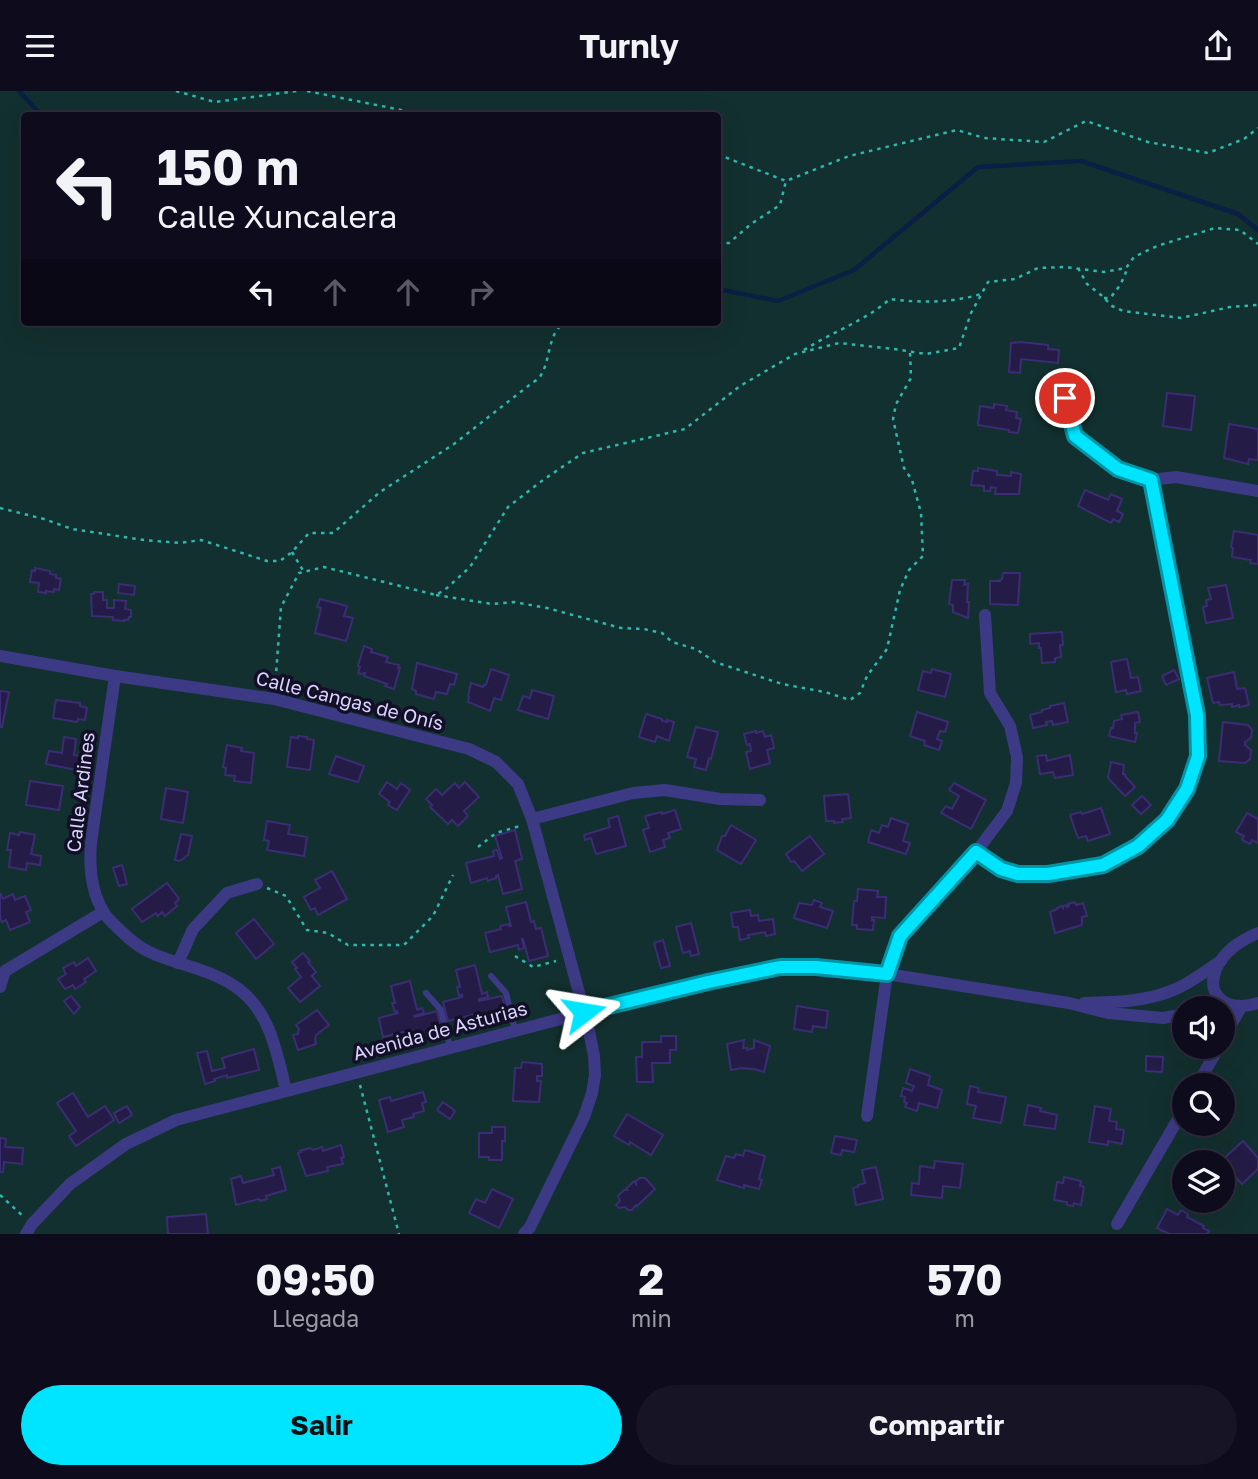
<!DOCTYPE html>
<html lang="es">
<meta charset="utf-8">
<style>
body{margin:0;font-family:"Golos Text",sans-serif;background:#171425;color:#f1f3f6;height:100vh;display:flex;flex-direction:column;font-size:26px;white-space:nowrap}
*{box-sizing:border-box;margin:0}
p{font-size:23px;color:#9b9ba3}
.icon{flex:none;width:38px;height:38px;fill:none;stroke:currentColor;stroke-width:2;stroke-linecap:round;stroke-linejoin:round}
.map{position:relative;height:1143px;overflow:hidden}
.drawer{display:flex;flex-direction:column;background:#0e0b1c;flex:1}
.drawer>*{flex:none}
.guide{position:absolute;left:21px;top:21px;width:700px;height:214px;border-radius:7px;box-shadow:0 7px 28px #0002,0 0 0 2px #2e2b3b;background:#0e0b1c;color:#f1f3f6;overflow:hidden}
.buttons{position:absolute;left:1172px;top:905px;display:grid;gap:14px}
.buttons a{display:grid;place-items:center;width:63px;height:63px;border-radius:50%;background:#0e0b1c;box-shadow:0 7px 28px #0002,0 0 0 2px #2e2b3b;font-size:35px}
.pin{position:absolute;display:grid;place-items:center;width:60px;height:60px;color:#fff;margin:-30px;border:4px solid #fff;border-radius:50%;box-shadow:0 2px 7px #0007}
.me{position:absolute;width:77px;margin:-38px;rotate:76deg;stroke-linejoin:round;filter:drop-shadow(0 0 5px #0008)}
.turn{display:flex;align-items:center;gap:24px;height:147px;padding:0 21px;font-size:32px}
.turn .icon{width:91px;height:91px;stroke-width:2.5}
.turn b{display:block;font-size:49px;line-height:60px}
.lanes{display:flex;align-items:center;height:66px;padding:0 21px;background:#0003;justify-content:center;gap:35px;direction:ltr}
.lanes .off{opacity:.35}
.eta{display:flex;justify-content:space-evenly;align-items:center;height:119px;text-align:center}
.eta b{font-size:42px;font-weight:700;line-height:49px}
.button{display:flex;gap:14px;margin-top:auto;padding:14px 21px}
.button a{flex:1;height:80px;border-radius:42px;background:#00e5ff;color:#111;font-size:28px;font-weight:700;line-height:80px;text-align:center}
.button a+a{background:#171425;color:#f1f3f6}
header{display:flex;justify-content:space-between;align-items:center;height:91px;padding:0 21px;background:#0e0b1c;font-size:32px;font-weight:700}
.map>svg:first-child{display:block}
.green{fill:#12302f;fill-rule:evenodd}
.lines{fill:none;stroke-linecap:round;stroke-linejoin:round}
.stream{stroke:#0a1f44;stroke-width:4.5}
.building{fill:#241b47;stroke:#3b2d73;stroke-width:2}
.path{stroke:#2fb8b0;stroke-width:2.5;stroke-dasharray:3.5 5;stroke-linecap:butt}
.service{stroke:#3d3a85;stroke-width:6}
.minor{stroke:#3d3a85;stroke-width:12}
.route-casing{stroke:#0095a6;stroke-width:18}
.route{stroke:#00e5ff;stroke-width:12}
.labels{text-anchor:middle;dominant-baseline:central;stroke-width:7;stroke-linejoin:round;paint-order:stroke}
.street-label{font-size:19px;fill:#d9d4ff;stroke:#130f26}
</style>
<header><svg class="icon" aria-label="menu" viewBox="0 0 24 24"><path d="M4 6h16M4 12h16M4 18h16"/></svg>Turnly<svg class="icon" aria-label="share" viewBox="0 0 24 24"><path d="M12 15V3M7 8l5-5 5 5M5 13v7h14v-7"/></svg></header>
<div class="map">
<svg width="1258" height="1143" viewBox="0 0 1258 1143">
<rect width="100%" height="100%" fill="#130f26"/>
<!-- green -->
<path class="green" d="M0 0H1258V1143H0ZM24 24H718V231H24ZM1185 917H1223V956H1185ZM1185 994H1223V1032H1185ZM1185 1071H1223V1110H1185Z"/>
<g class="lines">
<!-- stream -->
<g class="stream">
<path d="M19 0 41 24"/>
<path d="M718 198 778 210 854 179 978 76 1081 70 1238 123 1258 139"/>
</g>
</g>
<!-- building -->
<g class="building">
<path d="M1021 251 1048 254V258L1059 259 1058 272 1021 268 1020 282 1009 281 1011 252Z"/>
<path d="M1167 302 1195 305 1191 339 1163 335Z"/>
<path d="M994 313 1007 315 1006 319 1017 321 1016 327 1021 328 1018 342 1009 341V339L978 334 980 315 994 317Z"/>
<path d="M1229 333 1258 338V369L1249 368 1248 373 1224 367Z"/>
<path d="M978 377 997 380V384L1011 385V381L1021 383 1019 403H995L996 397 991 396 990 400H984V395L971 394 973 380H978Z"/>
<path d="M1085 399 1108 409 1111 403 1122 408 1117 420 1123 423 1119 431 1113 428 1111 432 1078 415Z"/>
<path d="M1234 440 1258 444V473L1250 472 1251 469 1232 466 1233 457 1231 456Z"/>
<path d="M35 477 50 480V483L56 484V487L61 488 59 499 54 498V501L46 500V502L38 501 39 492 30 491 32 479 35 480Z"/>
<path d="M1003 482H1020L1018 514 990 513V490H1000V489L1002 488Z"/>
<path d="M952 489H965L964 494 968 493 967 511H969L968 527 953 521V514L949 513Z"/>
<path d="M119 493 135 495 134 504 118 502Z"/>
<path d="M1226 494 1233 527 1206 532 1203 516 1207 515 1206 509 1211 508 1208 497Z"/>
<path d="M94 501H103V509H107V517H114V509L126 510 125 518 131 519V526H129L128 529H124V530L113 529V526L92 525 91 503H94Z"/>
<path d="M320 508 347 515 344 525 353 527 346 550 315 542 321 517 317 516Z"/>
<path d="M1062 541 1063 554H1060L1061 566 1055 567V571L1042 572 1041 557H1039V552L1030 553V543Z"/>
<path d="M364 555 372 558 371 561 388 566 386 571 399 574 398 577H400L394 598 385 595 387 593 364 585 365 582 361 583 358 582 360 576 358 575Z"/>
<path d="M1127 568 1131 587 1138 586 1141 600 1127 603 1126 599 1116 601 1111 571Z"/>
<path d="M417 572 457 583 454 594 450 593 447 603 436 601 434 608 416 603V600L412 598Z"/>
<path d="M491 578 509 584 501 609 494 607 490 620 468 611 469 606 468 605 471 592 483 596 484 594H486Z"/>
<path d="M932 578 951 583 945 606 918 599 923 580 931 582Z"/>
<path d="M1174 579 1179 588 1166 594 1162 585Z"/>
<path d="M1234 581 1237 598 1245 597 1249 614 1239 616V614L1232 616V613L1220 614 1219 611 1213 612 1207 587Z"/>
<path d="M532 599 554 605 548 628 518 619 523 605 530 607Z"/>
<path d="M0 600 9 601 2 636H0Z"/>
<path d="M56 609 80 612V615L87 617 85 629 78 628 77 631 53 627Z"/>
<path d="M1064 612 1068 631 1053 634 1052 630 1046 631 1047 634 1033 637 1030 624 1042 621V619L1050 617V615Z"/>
<path d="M917 621 948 631 945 641 940 640 937 648 942 650 939 659 924 654 925 650 910 645Z"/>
<path d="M1138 621 1140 631 1135 632V642H1137L1135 651 1109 645 1111 637H1113L1114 630 1122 628 1121 624Z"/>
<path d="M646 623 662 628V630L667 631V629L674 631 669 650 657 645 655 651 639 646Z"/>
<path d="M1223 631 1248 634 1252 639 1251 647 1245 651V654L1251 659 1250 668 1245 672 1219 670Z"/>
<path d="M696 636 718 641 711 668 709 667 706 679 694 676 696 668 687 666Z"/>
<path d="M756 640V642L763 640 765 646 771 644 774 657 767 659 770 672 750 678 746 661 751 660 750 653 747 654 744 643Z"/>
<path d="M298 645 307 646V648L314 649 310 679 287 676 291 646 298 647Z"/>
<path d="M64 646 76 648 74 664 80 665 77 679 46 673 49 660 62 662Z"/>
<path d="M227 654 242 657 241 660 254 662 251 692 234 690 235 685 225 684 226 677 223 676Z"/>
<path d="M1046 664 1047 670 1070 664 1073 684 1055 687 1053 681 1040 683 1037 665Z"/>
<path d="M336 665 364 675 358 691 329 683Z"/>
<path d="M1111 671 1124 674 1123 683H1125V685L1135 696 1125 705 1108 687Z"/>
<path d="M30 690 63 695 59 719 26 714Z"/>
<path d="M387 691 397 698 401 692 410 699 397 719 388 714 390 711 379 703Z"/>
<path d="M465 691 479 706 464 720 468 725 458 735 452 729 448 733 430 716 432 714 426 708 436 698 442 704 455 692 459 697Z"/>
<path d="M954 692 986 709 971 738 941 722 946 715 952 718 959 705 949 699Z"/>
<path d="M166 697 188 701 183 732 161 728Z"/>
<path d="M848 703 851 727 842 728 843 731 834 732V730H826L824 705Z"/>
<path d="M1142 705 1151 714 1141 723 1132 714Z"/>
<path d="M1101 717 1110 743 1088 750 1086 745 1078 747 1070 724 1081 721 1082 723Z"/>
<path d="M675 719 681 738 668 742 670 747 663 749 665 756 650 761 643 739 649 737 645 725 662 721V723Z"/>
<path d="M1247 722 1258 728V752L1252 749 1250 753 1242 749 1244 745 1236 741Z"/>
<path d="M618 725 626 755 596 763 591 747 585 749 584 744 610 736 608 728Z"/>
<path d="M891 727 908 733 903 750 910 752 906 763 868 751 871 739 879 742 882 734 888 736Z"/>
<path d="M267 730 290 734 288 743 307 746 304 765 267 759 269 750 264 749Z"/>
<path d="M731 734 756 749 741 773 717 759 722 745H725Z"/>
<path d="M515 739 522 768 515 770 522 798 503 803 498 784 496 785V787L488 790 487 787 471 792 466 772 494 765 493 760 497 759 500 768 502 767 495 745Z"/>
<path d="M20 741 35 744 31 763 41 765 40 774 27 772 26 779 9 776 11 759H7L10 742 19 744Z"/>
<path d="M181 743 192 745 188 764 180 770 175 769Z"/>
<path d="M810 745 824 763 802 780 794 770 791 771 786 763Z"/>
<path d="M122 774 127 793 119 795 113 777Z"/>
<path d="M332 780 347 808 318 824 315 817 311 819 304 806 320 797 315 789Z"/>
<path d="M167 792 179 808 175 812 177 815 165 825 162 821 158 825 156 822 142 831 132 818Z"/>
<path d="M858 798 878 800 877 806H886L885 827 872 826V829H874L873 839 857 838V834H852L854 810H857Z"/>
<path d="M0 802 3 808 13 803 15 809 25 805 31 819 26 821 30 831 10 839 6 829 2 831 0 826Z"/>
<path d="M814 809 822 812 820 816 833 820 827 837 794 827 799 812 812 814Z"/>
<path d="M526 811 531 831 534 830 536 838 541 837 548 865 529 870 523 848H522L524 857 519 859 518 854 490 861 485 842 501 838 500 835 509 833V835H511L506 816Z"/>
<path d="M1075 811 1076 814 1083 812 1087 825 1082 826V834L1055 842 1050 821 1057 818V817L1061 815 1063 817V815L1067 814V816L1069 815 1068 813Z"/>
<path d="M750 819 751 825 758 824 759 830 773 828 775 843 766 845 765 841 748 844 749 847 740 849 738 836H733L731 822Z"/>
<path d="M254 828 274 853 256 868 236 842Z"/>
<path d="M691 832 699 863 691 865 690 860 683 862 676 836Z"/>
<path d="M663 849 670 875 661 877 654 852Z"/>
<path d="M303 862 310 870 308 871 316 881 312 885 320 895 300 911 288 897 301 886 295 878 297 877 292 871Z"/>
<path d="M88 867 96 880 84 888 86 891 75 898 73 894 65 898 58 888 66 883 63 877 74 871 76 875Z"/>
<path d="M475 874 482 903 487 901 488 906 479 908V910L502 905 507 924 478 931 476 923 448 930 443 911 462 906V904L459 905 457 896H460L456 879Z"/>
<path d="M410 890 417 919 422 917 424 922 414 925 415 926 437 920 442 940 414 947 412 939 383 946 379 927 398 922 397 920 395 921 392 912H395L391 895Z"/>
<path d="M71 905 80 916 74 923 64 910Z"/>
<path d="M797 915 828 920 826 937 813 935 812 941 794 938Z"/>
<path d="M317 919 329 934 316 944 315 949 316 953 298 959 293 944 298 943 299 938 296 934Z"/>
<path d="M661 945H676V959H670V972H652L653 991H637L636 966H642V951H661Z"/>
<path d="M744 949 743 957H747V959L754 957V949L770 955 764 981 754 978 741 977 731 979 727 953Z"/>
<path d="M254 958 259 979 227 987V984L214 988 215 990 205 993 197 962 207 960 212 980 225 977 222 967Z"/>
<path d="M1146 965 1163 966 1162 981 1146 980Z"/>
<path d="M522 971 542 973V985H537V990H541L539 1011 513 1010 515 977H521Z"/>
<path d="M910 978 930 985 928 994 942 999 937 1017 919 1012 917 1020 905 1016 907 1012 904 1011 905 1006 901 1005 903 997 912 1000 914 995 906 992Z"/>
<path d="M970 995 979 997 978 1001 1006 1006 1001 1032 973 1027 976 1015 967 1013Z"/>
<path d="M423 1001 426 1011 422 1012 424 1020 413 1023 414 1026 402 1029 404 1036 388 1041 379 1009 390 1006 391 1010Z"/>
<path d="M73 1002 88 1026 105 1015 114 1029 76 1055 69 1045 76 1040 57 1012Z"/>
<path d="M443 1011 455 1020 450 1028 437 1019Z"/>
<path d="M1028 1014 1041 1017 1040 1020 1057 1024 1055 1038 1024 1034Z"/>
<path d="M127 1015 132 1024 119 1032 114 1022Z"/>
<path d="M1095 1015 1111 1018 1109 1030 1117 1031 1116 1038 1124 1039 1122 1053 1108 1050V1054L1089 1051Z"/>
<path d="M627 1023 663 1044 651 1064 630 1051 629 1054 614 1045Z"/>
<path d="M492 1036H505V1050H502V1069H489V1066H479V1042H492Z"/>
<path d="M835 1045 857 1049 854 1061 842 1059 841 1064 831 1062Z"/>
<path d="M0 1047 6 1048 5 1056 23 1057 22 1073 4 1071 3 1081H0Z"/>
<path d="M1243 1050 1258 1067V1078L1242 1093 1223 1073V1071L1221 1070Z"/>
<path d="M341 1054 344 1066 341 1067 343 1073 327 1076 328 1080 306 1085 298 1062 301 1061 300 1060 310 1057 313 1059 322 1056 323 1060Z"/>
<path d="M745 1059 765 1065 759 1088 762 1089 759 1098 744 1094V1097L717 1089 726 1065 734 1067 736 1063 743 1065Z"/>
<path d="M935 1070 963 1073 960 1097 943 1095 942 1107 911 1104 912 1092 919 1093 920 1075 934 1077Z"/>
<path d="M280 1076 286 1099 266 1105 267 1108 260 1110 259 1108 236 1114 231 1088 241 1085 243 1092 274 1084 272 1078Z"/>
<path d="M876 1076 883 1108 856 1114 853 1097 858 1096V1094L865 1092 862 1079Z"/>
<path d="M1064 1086 1081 1090 1080 1095 1084 1096 1081 1114 1074 1112 1073 1115 1067 1114V1111L1054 1109 1057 1091 1063 1092Z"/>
<path d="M640 1087H645L655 1098 637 1115 636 1114 632 1119H628L625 1116 619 1117 616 1114 620 1110 618 1105 624 1099H627L626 1098 634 1090 636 1093V1090Z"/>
<path d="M492 1098 513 1108 499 1137 469 1122 476 1108 485 1112Z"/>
<path d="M1167 1118 1178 1124 1181 1119 1188 1123 1187 1126 1204 1135 1203 1137 1209 1140 1207 1143H1169L1157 1137Z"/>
<path d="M206 1123 208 1143H168L167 1126Z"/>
</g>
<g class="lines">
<!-- path -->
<g class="path">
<path d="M176 0 215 11 297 0"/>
<path d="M307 0 426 24"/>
<path d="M718 67 722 65 786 90 849 65 957 39 984 47 1044 51 1086 30 1148 51 1208 62 1244 48 1258 37"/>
<path d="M718 152H729L751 133 780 114 786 90"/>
<path d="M1078 177 1087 193 1101 204 1112 215 1123 220 1181 227 1230 216 1258 214"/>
<path d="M1104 207H1110C1118 198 1124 189 1127 177"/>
<path d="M804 259C832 241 865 230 890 208 921 212 951 212 981 203"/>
<path d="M0 417 44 428 72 438 144 449 180 452 201 449 267 470H280L292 461 309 442H333L380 401 454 353 532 292C535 290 539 288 541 284 551 268 547 243 565 231"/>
<path d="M292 461 304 481"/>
<path d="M436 504 492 513 514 511 547 517 621 537 644 538 662 542 672 551 696 558 715 571 782 593 825 601 850 609 860 602 867 585 887 558 900 499 909 479 923 465 921 422 912 389 904 377 893 328 896 313 911 287 910 260"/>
<path d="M275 597 281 516 299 482 324 476 436 504 447 497 470 476 508 416 543 389 583 362 685 338 740 295 795 263 839 252 894 258 926 263 959 257 971 222 988 191 1015 188 1038 177 1065 176 1104 181 1126 177 1134 166 1157 155 1215 137 1240 139 1258 153"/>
<path d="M478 756 496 742 520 735"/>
<path d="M267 797 286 805 307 839 328 842 348 854H404L433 825 453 784"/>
<path d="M515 865 533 876 556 870"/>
<path d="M360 994 399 1143"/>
<path d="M0 1104 24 1126"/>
</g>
<!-- service -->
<g class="service">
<path d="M491 885 506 902 515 939"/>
<path d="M426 902 441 919 450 956"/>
</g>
<!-- minor -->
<g class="minor">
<path d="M1065 307 1075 345 1118 378 1151 389 1176 386 1258 400"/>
<path d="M0 565 115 585 274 608 469 658 496 671 518 693 532 728 588 935 594 965 595 984 592 1002 584 1026 530 1136 524 1143"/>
<path d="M115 585 91 752C89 776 91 800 103 820 107 828 115 834 121 840 131 850 143 859 156 864 184 875 216 880 240 899 271 923 277 964 286 999"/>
<path d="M532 728 633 702 665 699 720 708 760 709"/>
<path d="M976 761 1001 778 1019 783H1048L1103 774 1138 755 1167 729 1187 698 1198 665 1197 624 1151 389"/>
<path d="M1258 842C1241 849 1224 860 1216 878 1204 909 1232 921 1258 912"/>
<path d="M178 872 193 838 227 802 257 793"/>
<path d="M0 896 5 880 103 821"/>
<path d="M1084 912C1116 911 1148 911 1178 897 1193 890 1207 879 1221 870"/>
<path d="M1223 948 1241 916"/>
<path d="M1197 994 1219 956"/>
<path d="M867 1025 887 883 900 845 976 761 1007 720 1016 692 1017 666 1010 635 990 602 985 524"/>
<path d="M1117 1133 1185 1016"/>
<path d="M26 1143 32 1133 70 1093 126 1053 176 1029 606 916 749 881 781 876H816L887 883 1069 912 1108 922 1163 927 1185 923"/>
</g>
</g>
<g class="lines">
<!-- route casing -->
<g class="route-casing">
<path id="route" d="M584 921 708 891 780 876H816L887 883 900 845 976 761 1001 778 1018 783H1048L1103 774 1138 755 1167 729 1187 698 1198 665 1197 624 1151 389 1118 378 1075 345 1065 307"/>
</g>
<!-- route -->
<use href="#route" class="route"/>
</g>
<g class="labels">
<!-- street labels -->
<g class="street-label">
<text transform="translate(350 609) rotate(14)">Calle Cangas de Onís</text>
<text transform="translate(80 701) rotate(-83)">Calle Ardines</text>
<text transform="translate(440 939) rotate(-15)">Avenida de Asturias</text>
</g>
</g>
</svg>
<div class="buttons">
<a><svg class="icon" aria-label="sound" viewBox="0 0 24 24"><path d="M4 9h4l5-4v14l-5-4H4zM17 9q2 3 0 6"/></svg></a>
<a><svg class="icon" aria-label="search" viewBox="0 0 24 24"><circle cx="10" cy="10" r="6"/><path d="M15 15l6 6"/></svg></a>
<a><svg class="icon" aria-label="layers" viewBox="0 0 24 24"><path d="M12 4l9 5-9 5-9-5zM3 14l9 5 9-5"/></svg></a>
</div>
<div class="pin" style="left:1065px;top:307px;background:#d93025"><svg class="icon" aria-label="arrive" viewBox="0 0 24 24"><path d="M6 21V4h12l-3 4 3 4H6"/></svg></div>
<svg class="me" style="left:584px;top:921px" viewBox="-20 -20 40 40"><path d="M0-17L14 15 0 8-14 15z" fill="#00e5ff" stroke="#fff" stroke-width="4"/></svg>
<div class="guide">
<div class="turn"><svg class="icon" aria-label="left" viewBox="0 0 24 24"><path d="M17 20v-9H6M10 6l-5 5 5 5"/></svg><div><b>150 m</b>Calle Xuncalera</div></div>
<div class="lanes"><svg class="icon" aria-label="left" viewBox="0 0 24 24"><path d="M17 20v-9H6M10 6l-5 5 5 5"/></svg><svg class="icon off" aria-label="ahead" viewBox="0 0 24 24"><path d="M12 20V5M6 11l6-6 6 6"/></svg><svg class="icon off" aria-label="ahead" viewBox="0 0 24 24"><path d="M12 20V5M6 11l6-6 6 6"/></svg><svg class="icon off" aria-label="right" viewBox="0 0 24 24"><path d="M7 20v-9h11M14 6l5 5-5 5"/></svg></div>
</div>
</div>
<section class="drawer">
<div class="eta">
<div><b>09:50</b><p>Llegada</p></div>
<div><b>2</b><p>min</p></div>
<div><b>570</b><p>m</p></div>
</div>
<div class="button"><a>Salir</a><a>Compartir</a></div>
</section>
